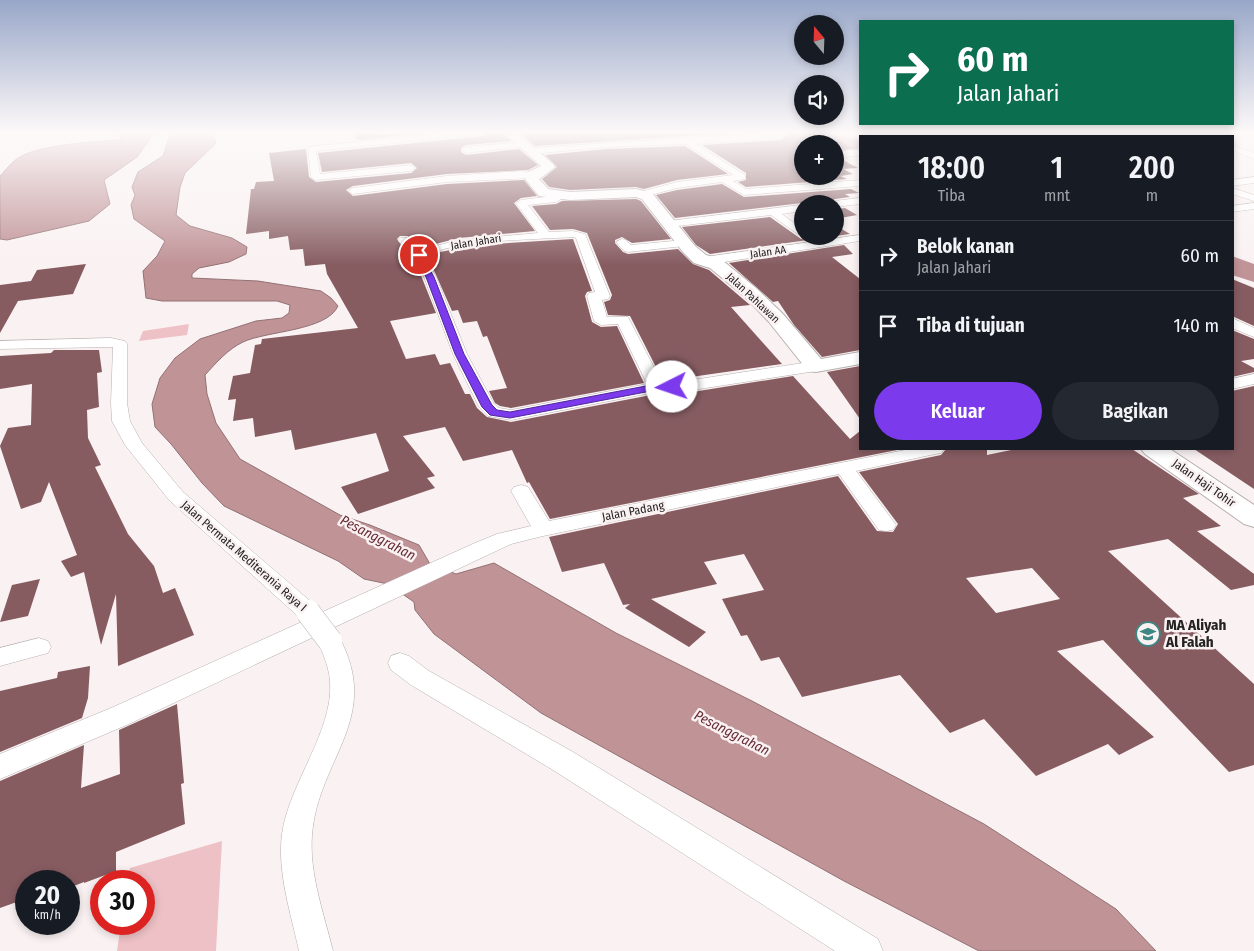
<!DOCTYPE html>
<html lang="id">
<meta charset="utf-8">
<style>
body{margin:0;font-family:"Fira Sans Condensed",sans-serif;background:#242831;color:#f1f3f6;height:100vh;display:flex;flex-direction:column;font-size:19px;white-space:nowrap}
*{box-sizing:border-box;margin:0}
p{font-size:16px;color:#9ea1a6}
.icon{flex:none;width:28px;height:28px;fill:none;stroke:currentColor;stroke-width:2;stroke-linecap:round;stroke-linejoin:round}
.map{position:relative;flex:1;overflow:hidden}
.sheet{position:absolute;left:859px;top:135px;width:375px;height:315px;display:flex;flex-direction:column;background:#171b24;border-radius:0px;box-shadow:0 2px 8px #0003}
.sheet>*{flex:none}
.guide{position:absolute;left:859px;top:20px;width:375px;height:105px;border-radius:0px;box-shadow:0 2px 8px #0003;background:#0b6e4f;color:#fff;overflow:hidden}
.needle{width:32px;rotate:341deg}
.buttons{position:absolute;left:794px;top:15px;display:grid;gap:10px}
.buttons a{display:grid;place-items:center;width:50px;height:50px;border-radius:50%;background:#171b24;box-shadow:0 2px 8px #0003;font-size:25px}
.speed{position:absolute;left:15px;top:870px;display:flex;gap:10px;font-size:25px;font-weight:700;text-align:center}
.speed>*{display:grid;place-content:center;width:65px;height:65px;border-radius:50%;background:#171b24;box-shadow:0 2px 8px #0003;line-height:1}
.speed small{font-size:12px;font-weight:400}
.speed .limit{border:8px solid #d22;background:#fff;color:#111}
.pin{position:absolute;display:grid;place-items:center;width:42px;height:42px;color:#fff;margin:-21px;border:2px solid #fff;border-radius:50%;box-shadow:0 1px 5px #0007}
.me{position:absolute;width:55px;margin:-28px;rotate:266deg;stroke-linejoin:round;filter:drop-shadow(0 0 4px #0008)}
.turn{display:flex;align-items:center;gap:18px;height:105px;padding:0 15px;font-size:22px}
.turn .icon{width:65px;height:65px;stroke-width:2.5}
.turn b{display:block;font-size:35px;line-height:42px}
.eta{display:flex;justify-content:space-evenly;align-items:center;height:85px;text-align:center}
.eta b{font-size:30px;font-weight:600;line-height:35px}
.button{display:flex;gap:10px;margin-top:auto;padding:10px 15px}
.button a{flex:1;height:58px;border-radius:30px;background:#7c3aed;color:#fff;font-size:20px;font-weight:600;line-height:58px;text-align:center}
.button a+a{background:#242831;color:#f1f3f6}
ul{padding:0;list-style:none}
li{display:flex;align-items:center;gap:15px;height:70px;padding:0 15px;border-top:1px solid #363941}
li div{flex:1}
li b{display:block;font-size:19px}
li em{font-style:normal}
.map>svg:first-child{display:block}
.green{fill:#edc1c5}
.water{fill:#c09397;stroke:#927174}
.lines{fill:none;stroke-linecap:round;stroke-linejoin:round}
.river{fill:#c09397;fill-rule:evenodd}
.building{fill:#865c61;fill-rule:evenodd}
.street-casing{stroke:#b8b0b0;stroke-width:1}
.secondary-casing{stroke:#b8b0b0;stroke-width:2}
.street{fill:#fff;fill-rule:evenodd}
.secondary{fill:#fff;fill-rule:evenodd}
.street-bridge-casing{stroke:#b8b0b0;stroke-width:25;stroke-linecap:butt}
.street-bridge{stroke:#fff;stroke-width:24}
.route{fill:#7c3aed;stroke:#51269a}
.labels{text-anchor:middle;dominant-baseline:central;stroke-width:5;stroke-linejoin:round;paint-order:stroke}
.far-street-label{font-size:11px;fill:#252222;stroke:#faf2f2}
.street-label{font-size:12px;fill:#252222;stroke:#faf2f2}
.water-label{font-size:14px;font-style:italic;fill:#682d37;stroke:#faf2f2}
.near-poi-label{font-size:15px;font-weight:bold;fill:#252222;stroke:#faf2f2;text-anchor:start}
</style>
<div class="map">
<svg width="1254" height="951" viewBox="0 0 1254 951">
<rect width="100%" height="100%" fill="#faf2f2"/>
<!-- green -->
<g class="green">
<path d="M189 324 187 335 139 341 143 331Z"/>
<path d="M222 841 216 951H117L121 924H144V881H128L130 868Z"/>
</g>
<!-- water -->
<g class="water">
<path d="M119 132H155L137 157 104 180 110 204 89 221 7 240 0 239V176C6 170 12 161 20 157 39 145 97 141 121 140Z"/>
<path d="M171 132H212L216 143 185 173 180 187 176 215 190 226 232 238 247 247 246 254 229 262 199 268 192 274V278L258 281 321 291 331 298 338 306C327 331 266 331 243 342 228 349 216 363 205 375L207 394 216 423 240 459 340 515 370 525 419 545 430 564 456 574 494 563 616 633 752 701 984 824 1116 909 1156 951H979L844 881 541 713 434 634 415 610 414 602 388 584 364 579 338 561 224 506 202 483 171 444 155 427 152 404 160 378 175 358 200 339 256 321 282 318 289 313 290 305 277 301H162L146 298 143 271 157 256 165 241 134 219 131 205 135 195 132 187 138 172 163 156Z"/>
</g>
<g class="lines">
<!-- river -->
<g class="river">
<path d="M765 132H811L860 139V151L835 147V144H816L768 136Z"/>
<path d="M1232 256 1254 264V282L1232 275Z"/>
</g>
</g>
<!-- building -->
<g class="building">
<path d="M355 132H381L382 134 436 132 358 140 354 135 356 134Z"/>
<path d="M488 132H502L511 141 466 145 461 148V152L466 155 519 149 538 165 528 170 447 174 353 186 346 190 353 196 447 184 524 180 537 196 521 198 514 203 535 231 459 238 420 248 417 247 408 236H400L397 239 407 254 412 256 422 278 436 313 390 321 406 359 435 354 440 365 450 363 465 394H470L477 408 487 417 511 422 651 395 686 393 793 376 850 439 860 431V449H902L550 519 529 482 527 483 512 450 463 461 445 427 403 436 435 476 427 478 435 488 358 514 341 487 389 471 376 433 295 450 291 430 255 437 253 418 233 421 236 399 228 400 233 376 250 373 255 345 261 344 262 339 358 328 327 274 325 264 305 266 303 249 290 250 288 236 269 239V231L246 234 251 189H254L256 182 274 181 269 153 306 149 309 177 316 182 411 173 417 168 411 163 322 172 318 153 482 136Z"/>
<path d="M519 132H749L535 146Z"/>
<path d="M788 132H819L853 148 835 152V144H802V176H835V156L858 168 843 169 853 174 840 176 847 179 746 187 738 182 746 180V173L702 145 780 140 788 136Z"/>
<path d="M685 146 728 174 677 180 644 189 636 187 570 190 549 187 542 179 557 167 545 155 606 149Z"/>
<path d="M722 184 744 197 851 189 859 193 845 194 850 197 835 199 828 204 802 203 675 218 656 195 677 190Z"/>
<path d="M636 199 641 201 671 239 632 243 622 237 615 240V243L623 252 628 254 678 249 693 264 709 270 750 305 731 307 782 364 663 381 630 316 608 315 604 302 610 300 612 295 587 233 573 229 550 230 532 206 556 204 562 201Z"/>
<path d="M845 208 857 215 835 219V209Z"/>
<path d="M770 217 801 239 808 236H835V225L850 234 710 254 696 245 682 227Z"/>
<path d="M573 239 592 291 587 292 585 296 592 322 601 327 617 326 644 383 511 408 500 406 495 403 489 391 507 388 487 336 483 337 477 321 463 323 458 310 452 311 428 257 440 252 476 245Z"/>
<path d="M844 245 853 254 832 257 860 279V350L822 357 794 325 778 301 773 302 729 263Z"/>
<path d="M86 264 73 294 18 301 0 333V285L31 281 37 270Z"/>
<path d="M1232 279 1254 288V326L1232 316Z"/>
<path d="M1232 330 1254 339V359L1241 361 1254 368V372L1232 377Z"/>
<path d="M54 350H99L102 372 97 373 99 407 87 410 88 438 101 465 95 467 128 534 154 566 163 593 175 588 194 635 118 666 116 594 101 645 84 572 71 577 61 561 77 555 49 482 41 502 21 509 0 446 8 428 31 425 32 384 0 389V356L51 353Z"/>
<path d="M860 366V419L827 372Z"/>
<path d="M1254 386V489L1194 449H1232V391Z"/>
<path d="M946 449H987V455L1016 449H1132L1199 494 1183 498 1221 526 1197 531 1254 574V585L1231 590 1168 539 1108 551 1254 684V765L1229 772 1103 640 1057 651 1154 737 1119 755 1108 744 1036 776 984 719 950 733 900 675 802 697 779 657 761 661 747 635 741 636 722 599 764 590 744 554 704 562 717 584 651 599 706 632 689 647 625 608 630 604 623 605 604 563 562 572 549 537 838 476 877 531 893 532 898 524 859 472 941 455ZM1032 568 1060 599 996 613 966 578Z"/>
<path d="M40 579 28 616 0 622 12 585Z"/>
<path d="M90 666 88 698 82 718 0 752V691L57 678 58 672Z"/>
<path d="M177 704 184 783 181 784 185 824 116 852V871L84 883V882L69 888V881H26L25 899 0 908V781L84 745 81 788 120 774 119 730Z"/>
</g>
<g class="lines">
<!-- street casing -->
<g class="street-casing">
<g id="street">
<path d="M456 132H486L482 134 316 151 320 174 411 165 415 168 411 171 316 180 311 177 308 147Z"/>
<path d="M781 132 787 134 780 138 696 144 745 175V179L733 181 746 189 860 180V186L744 195 722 182 677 188 643 197 638 194 640 192 677 182 733 175 686 144 606 147 532 154 528 151 532 148Z"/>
<path d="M842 132C856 132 891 129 902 136 888 137 853 139 842 132Z"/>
<path d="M1065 132H1079L1088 136H1076Z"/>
<path d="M1120 132H1147L1126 136H1103Z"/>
<path d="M1176 132H1189L1198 136H1186Z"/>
<path d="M524 142 528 144 527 146 466 153 462 150 466 147Z"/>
<path d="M1232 145 1254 153V159L1232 150Z"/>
<path d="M860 149V155L844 157 840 154 844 151Z"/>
<path d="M523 171 536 173 538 175 533 178 447 182 353 194 348 191 353 188 447 176Z"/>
<path d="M1254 177V183L1232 186V180Z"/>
<path d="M1232 188 1254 195V201L1232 194Z"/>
<path d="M561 193 566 196 556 202 528 205 549 232 573 231 585 234 610 296 608 299 602 300 607 317H628L662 383 686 381 816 361 821 363 824 366 821 369 816 371 686 391 651 393 511 420 488 416 479 407 453 354 424 277 413 255 408 253 398 240 400 238H408L416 249 420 250 459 240 538 233 516 203 521 200 553 196ZM573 237 576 238 595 292 589 293 587 296 594 321 601 325 618 324 647 384 511 410 499 408 494 404 467 354 436 277 425 256C457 239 535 240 573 237Z"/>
<path d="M860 198V204L835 207V204H830L835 201Z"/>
<path d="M1254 203V209L1232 212V206Z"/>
<path d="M802 205V211L782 214 802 229V236H806L802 237 771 215 669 227 664 224 669 221Z"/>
<path d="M860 235V241L705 265 699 261 705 257Z"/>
<path d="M622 239 626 240 631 245 684 240 690 243 684 246 628 252 624 251 616 242Z"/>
<path d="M1232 318 1254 328V337L1232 328Z"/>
<path d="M111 338 125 341 127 344V403L130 421 142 443 183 492 316 606 320 612 318 614 475 543 497 534 531 526 511 491 514 487 521 485 528 487 549 521 910 449H944L941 453 935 454 856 471 896 525 893 530 886 531 879 530 839 474 543 536 511 544 129 724 0 779V754L111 708 306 620 300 618 169 500 125 445 112 421 111 403 113 347 0 349V341Z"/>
<path d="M1254 374V384L1232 389V379Z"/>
<path d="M330 632 338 635C384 718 318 758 312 835 309 873 324 914 333 951H299C291 914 277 872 282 834 289 783 334 731 330 681 329 667 323 654 318 641L322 635Z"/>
<path d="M39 638 48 641 51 647 48 653 0 666V648Z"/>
<path d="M400 653 409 656 429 671 573 752 878 939 883 951H835L553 770 411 685 391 670 388 663 391 656Z"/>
</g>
</g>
<!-- secondary casing -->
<g class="secondary-casing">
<g id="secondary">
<path d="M504 132H516L553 164 555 167 539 179 548 189 570 192 636 189 652 193 695 246 706 255 722 260 756 288 783 314 821 359 860 352V364L816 372 808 371 769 322 744 296 710 268 694 263 683 252 642 199 636 197 570 200 539 196 525 179 528 172 541 166Z"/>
<path d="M1141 449H1170L1254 505V527L1244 524 1145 454Z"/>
</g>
</g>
<!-- street -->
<use href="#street" class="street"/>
<!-- secondary -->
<use href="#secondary" class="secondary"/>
<!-- street-bridge casing -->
<g class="street-bridge-casing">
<path id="street-bridge" d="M308 612 330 641"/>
</g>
<!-- street-bridge -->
<use href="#street-bridge" class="street-bridge"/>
</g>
<!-- sky -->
<linearGradient id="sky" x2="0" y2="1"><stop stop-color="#98a7c8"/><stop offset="0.5" stop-color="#fdf9f9"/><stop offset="1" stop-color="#fdf9f9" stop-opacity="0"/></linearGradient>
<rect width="1254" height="265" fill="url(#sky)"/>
<!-- route -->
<path class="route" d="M419 253 422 255 434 277 464 354 492 405 497 410 510 412 651 385 672 384 676 387 672 390 651 391 510 418 490 415 482 407 455 354 426 277 415 255Z"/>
<!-- icons -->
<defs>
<g id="school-ring" transform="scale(1.25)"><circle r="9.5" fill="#faf2f2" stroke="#3e8683" stroke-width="1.5"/><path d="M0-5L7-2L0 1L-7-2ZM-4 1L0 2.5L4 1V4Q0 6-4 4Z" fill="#3e8683"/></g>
</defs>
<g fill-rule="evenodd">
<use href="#school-ring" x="1148" y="634"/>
</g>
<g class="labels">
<!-- far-street labels -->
<g class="far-street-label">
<text transform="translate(476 242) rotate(-9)">Jalan Jahari</text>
<text transform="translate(768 252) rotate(-8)">Jalan AA</text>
<text transform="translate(753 298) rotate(43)">Jalan Pahlawan</text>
</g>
<!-- street labels -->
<g class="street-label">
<text transform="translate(1204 483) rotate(35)">Jalan Haji Tohir</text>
<text transform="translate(633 511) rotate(-11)">Jalan Padang</text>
<text transform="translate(244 556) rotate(41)">Jalan Permata Mediterania Raya I</text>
</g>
<!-- water labels -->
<g class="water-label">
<text transform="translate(378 538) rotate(27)">Pesanggrahan</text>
<text transform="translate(732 733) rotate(27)">Pesanggrahan</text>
</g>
<!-- near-poi labels -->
<g class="near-poi-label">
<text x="1166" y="625">MA Aliyah<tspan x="1166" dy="17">Al Falah</tspan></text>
</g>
</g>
</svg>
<div class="buttons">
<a><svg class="needle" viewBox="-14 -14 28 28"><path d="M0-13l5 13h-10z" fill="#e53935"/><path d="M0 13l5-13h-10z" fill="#9ea1a6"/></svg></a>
<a><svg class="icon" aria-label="sound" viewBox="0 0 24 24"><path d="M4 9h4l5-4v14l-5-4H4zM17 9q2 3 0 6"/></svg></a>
<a>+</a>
<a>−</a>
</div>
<div class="speed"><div>20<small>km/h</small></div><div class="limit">30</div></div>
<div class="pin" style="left:419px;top:255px;background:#d93025"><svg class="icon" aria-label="arrive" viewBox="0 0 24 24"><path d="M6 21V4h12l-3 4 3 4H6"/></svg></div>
<svg class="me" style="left:672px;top:387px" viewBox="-20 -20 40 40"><circle r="19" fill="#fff"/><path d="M0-13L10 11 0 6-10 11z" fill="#7c3aed"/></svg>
<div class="guide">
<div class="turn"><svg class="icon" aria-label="right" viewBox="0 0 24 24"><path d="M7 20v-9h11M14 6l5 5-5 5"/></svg><div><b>60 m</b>Jalan Jahari</div></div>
</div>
<section class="sheet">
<div class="eta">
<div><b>18:00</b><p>Tiba</p></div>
<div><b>1</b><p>mnt</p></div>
<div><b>200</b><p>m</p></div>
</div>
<ul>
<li><svg class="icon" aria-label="right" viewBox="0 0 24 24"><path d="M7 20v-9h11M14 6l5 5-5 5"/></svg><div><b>Belok kanan</b><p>Jalan Jahari</p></div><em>60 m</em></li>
<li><svg class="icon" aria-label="arrive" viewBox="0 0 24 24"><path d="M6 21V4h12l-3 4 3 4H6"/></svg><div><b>Tiba di tujuan</b></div><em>140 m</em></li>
</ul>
<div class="button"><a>Keluar</a><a>Bagikan</a></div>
</section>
</div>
